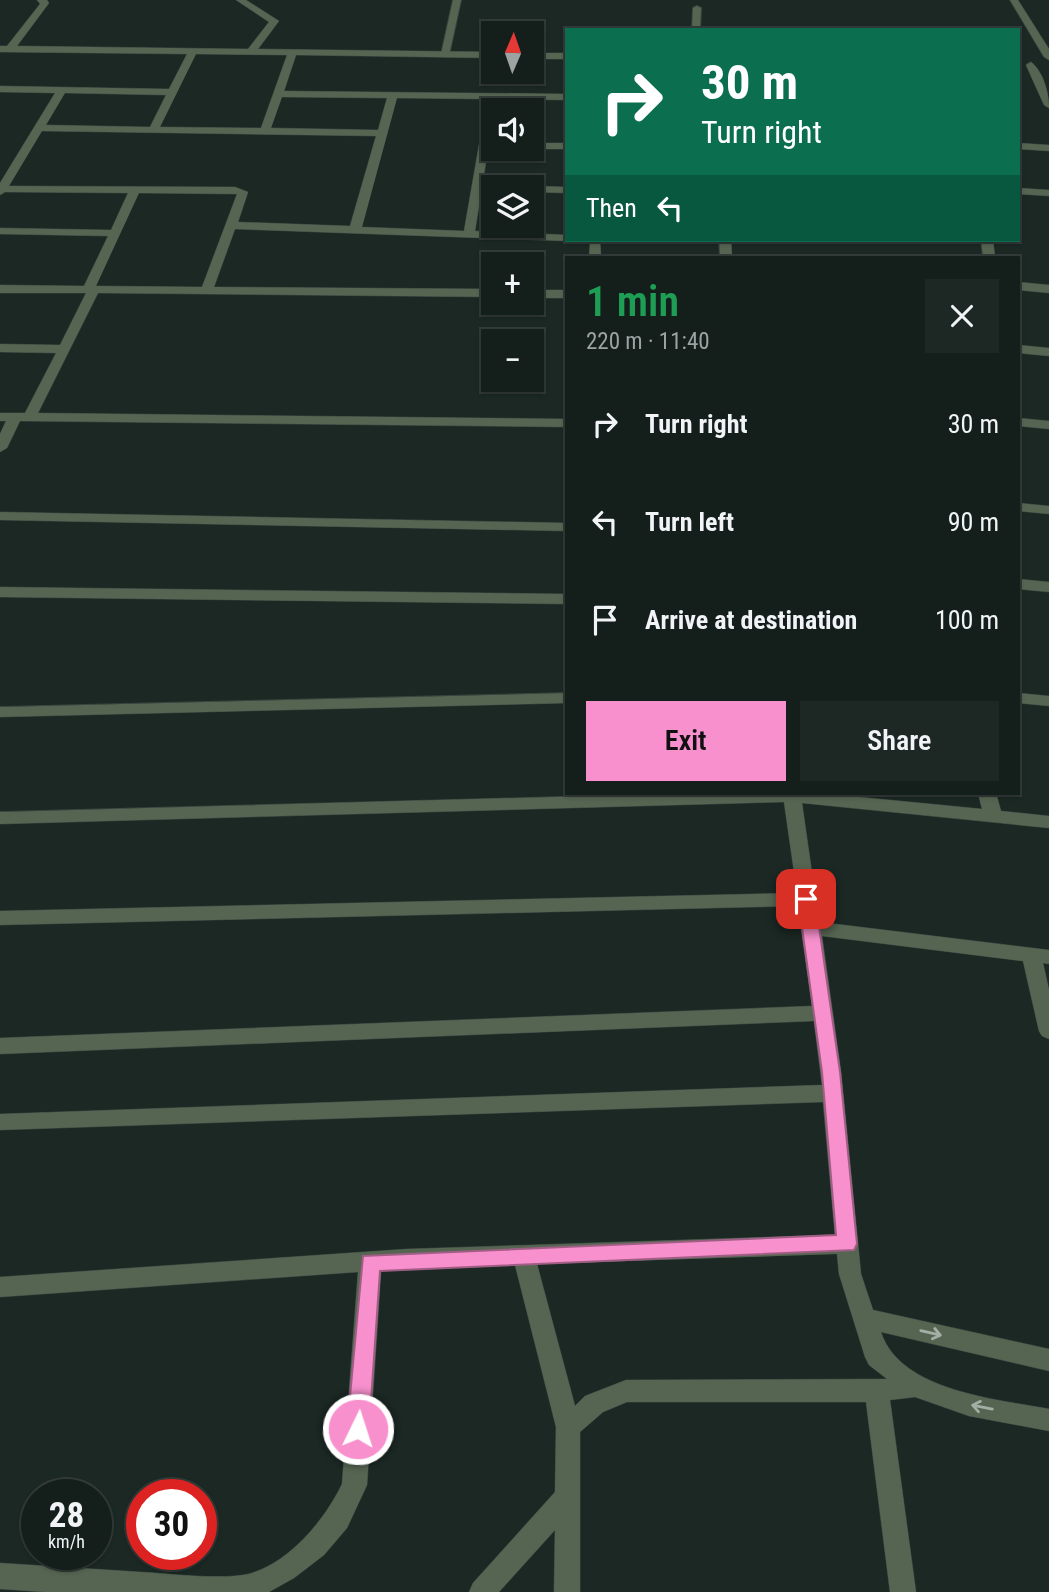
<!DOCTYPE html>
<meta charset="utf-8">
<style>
body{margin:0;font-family:"Roboto Condensed",sans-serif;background:#1d2724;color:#f1f3f6;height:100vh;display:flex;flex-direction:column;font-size:26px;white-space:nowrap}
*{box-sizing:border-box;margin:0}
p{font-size:23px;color:#9da2a3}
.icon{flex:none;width:38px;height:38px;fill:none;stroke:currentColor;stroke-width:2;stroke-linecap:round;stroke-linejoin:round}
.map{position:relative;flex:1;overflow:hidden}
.side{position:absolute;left:565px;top:256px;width:455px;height:539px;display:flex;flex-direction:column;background:#141e1b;border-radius:0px;box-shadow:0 2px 5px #0004,0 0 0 2px #333c3a}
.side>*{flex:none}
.guide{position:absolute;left:565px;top:28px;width:455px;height:214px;border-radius:0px;box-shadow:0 2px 5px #0004,0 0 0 2px #333c3a;background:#0b6e4f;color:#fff;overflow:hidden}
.needle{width:46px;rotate:2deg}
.tools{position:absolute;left:481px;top:21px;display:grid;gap:14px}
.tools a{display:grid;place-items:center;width:63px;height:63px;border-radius:0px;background:#141e1b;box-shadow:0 2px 5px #0004,0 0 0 2px #333c3a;font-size:35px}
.speed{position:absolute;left:21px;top:1479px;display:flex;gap:14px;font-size:35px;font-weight:700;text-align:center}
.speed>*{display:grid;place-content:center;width:91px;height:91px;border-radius:50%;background:#141e1b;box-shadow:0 2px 5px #0004,0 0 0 2px #333c3a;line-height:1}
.speed small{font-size:18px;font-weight:400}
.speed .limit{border:10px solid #d22;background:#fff;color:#111}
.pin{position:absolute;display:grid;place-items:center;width:60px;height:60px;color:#fff;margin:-30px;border-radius:14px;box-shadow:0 4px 10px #0006}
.me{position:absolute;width:77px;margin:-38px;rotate:4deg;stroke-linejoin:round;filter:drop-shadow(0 0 5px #0008)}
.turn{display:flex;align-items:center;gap:24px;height:147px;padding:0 21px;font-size:32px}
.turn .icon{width:91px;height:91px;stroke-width:2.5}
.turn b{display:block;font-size:49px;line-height:60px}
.then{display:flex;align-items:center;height:66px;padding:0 21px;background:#0003;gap:14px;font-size:26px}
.round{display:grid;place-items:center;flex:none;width:74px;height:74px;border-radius:0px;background:#1d2724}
.headline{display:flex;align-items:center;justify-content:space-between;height:119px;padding:0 21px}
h1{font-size:42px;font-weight:600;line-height:52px;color:#1e9e55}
.button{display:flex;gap:14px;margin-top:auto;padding:14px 21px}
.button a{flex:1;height:80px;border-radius:0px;background:#f790cd;color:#111;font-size:28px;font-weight:600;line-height:80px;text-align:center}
.button a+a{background:#1d2724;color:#f1f3f6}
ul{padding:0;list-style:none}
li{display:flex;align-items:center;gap:21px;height:98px;padding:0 21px}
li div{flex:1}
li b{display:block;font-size:26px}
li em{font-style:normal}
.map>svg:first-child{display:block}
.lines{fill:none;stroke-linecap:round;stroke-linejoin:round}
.service-casing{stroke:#394541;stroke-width:2}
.minor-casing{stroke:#394541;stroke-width:1}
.service{fill:#566552;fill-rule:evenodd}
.minor{fill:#566552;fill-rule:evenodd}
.oneway{stroke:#a3aea5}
.route{fill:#f790cd;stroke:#a15e85;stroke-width:2}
</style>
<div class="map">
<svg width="1049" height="1592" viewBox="0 0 1049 1592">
<rect width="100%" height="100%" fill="#1b2824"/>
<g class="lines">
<!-- service casing -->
<g class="service-casing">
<g id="service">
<path d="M453 0H461L449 55 445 57 441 55Z"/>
<path d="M697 6 701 8 700 30H692L693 8Z"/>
</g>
</g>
<!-- minor casing -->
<g class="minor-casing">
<g id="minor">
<path d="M37 0H47L49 3 17 46 248 49 269 22 236 0H246L279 21 258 49 494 52V58L296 55 284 91 567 94V100L496 99 475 231 567 235V240H571L567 241 235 229 214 287 494 289V297L98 293 38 413 567 419V427L20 421 7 448 0 452V434L6 421H0V413H25L56 353 0 352V344L60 345 86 293H0V285L84 286 108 236 0 234V228L111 230 128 193 5 192 0 195V183L55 93 0 92V86L169 89 187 54 0 52V46H7L40 4ZM196 54 287 55 261 128 160 127ZM65 93 166 95 150 127 46 125ZM282 97 387 98 378 130 271 128ZM397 98 487 99 464 231 362 227ZM42 131 376 136 350 226 238 222 248 192 235 187 9 186ZM139 193 237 194 202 287 96 286Z"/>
<path d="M1010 0H1018L1049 49V60L1044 57Z"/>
<rect x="532" y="53" width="35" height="6"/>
<path d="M1031 62C1043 71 1049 93 1049 108L1044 105 1026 65Z"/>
<rect x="532" y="143" width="35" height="6"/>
<path d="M1018 143 1049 145V151L1018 149Z"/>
<path d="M532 186 567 187V193L532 192V187H528Z"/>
<path d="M1018 188 1049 190V196L1018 194Z"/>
<path d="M584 240H600L601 257H589L590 244Z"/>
<path d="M719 240H731L732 257H720Z"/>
<path d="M981 240H993L995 257H983Z"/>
<path d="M1018 282 1049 285V293L1018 290Z"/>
<rect x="532" y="290" width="35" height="8"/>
<path d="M1018 345 1049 348V356L1018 353Z"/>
<path d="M1018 418 1049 421V429L1018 426Z"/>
<path d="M1018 503 1049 506V514L1018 511Z"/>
<path d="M0 512 567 523V531L0 520Z"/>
<path d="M1018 579 1049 582V592L1018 589Z"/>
<path d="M0 587 567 594V604L0 597Z"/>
<path d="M567 693V703L0 717V707Z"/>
<path d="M1018 693 1049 696V706L1018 703Z"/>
<path d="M698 793H818L982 809 978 793H996L1001 811 1049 816V828L802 803 819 922 1049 950V964L1043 963 1049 990V1039L1042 1036 1039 1031 1023 961 822 936 841 1072 861 1274 873 1310 1049 1349V1371L881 1332C900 1391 996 1399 1049 1409V1431L969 1416 915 1397 890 1400 916 1592H890L866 1402H627L603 1412 580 1432V1592H554L555 1530 499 1592H469L473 1583 555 1492 556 1427 515 1265 381 1271 367 1485 347 1528 324 1555 294 1578 269 1592H45L0 1589V1563C52 1566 104 1570 156 1573 181 1575 229 1580 252 1573 292 1560 325 1519 342 1484L358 1272 0 1297V1277L407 1249 835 1235 823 1102 0 1130V1114L822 1085 814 1021 0 1054V1038L812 1006 798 906 0 925V911L797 893 784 802 0 824V812ZM837 1254 839 1274 865 1357 869 1365 887 1379 626 1380 585 1396 575 1406 537 1264Z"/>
</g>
</g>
<!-- service -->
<use href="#service" class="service"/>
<!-- minor -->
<use href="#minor" class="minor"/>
</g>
<!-- one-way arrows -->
<defs><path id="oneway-shaft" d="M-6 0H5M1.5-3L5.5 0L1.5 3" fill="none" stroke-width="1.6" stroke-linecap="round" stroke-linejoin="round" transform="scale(1.75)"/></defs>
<g class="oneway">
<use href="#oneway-shaft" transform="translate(931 1333) rotate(13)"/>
<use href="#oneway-shaft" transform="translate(982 1407) rotate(-169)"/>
</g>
<!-- route -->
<path class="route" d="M806 893 815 899 840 1072 857 1244 854 1250 380 1271 369 1429 366 1436 358 1439 350 1436 347 1429 363 1256 836 1235 822 1072 798 899Z"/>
</svg>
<div class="tools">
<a><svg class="needle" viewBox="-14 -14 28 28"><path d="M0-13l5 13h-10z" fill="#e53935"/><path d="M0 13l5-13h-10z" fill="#9da2a3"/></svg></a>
<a><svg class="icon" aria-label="sound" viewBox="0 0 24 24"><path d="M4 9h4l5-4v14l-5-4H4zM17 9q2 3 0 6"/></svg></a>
<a><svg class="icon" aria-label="layers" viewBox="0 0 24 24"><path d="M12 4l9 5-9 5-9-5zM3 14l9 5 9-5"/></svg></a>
<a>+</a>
<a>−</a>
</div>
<div class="speed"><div>28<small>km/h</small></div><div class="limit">30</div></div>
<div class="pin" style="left:806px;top:899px;background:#d93025"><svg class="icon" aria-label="arrive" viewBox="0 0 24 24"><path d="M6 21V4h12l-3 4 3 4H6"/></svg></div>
<svg class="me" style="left:358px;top:1429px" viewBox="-20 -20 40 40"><circle r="17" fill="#f790cd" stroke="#fff" stroke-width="3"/><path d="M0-11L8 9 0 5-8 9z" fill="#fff"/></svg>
<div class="guide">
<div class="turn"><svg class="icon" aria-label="right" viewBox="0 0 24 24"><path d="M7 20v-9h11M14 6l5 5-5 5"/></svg><div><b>30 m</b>Turn right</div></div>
<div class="then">Then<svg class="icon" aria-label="left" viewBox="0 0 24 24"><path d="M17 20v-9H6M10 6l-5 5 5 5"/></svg></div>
</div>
<section class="side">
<div class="headline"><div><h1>1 min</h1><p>220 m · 11:40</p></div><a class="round"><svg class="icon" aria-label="close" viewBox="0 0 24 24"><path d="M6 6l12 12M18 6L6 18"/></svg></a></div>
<ul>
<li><svg class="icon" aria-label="right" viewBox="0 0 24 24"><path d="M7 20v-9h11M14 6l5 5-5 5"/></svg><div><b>Turn right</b></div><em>30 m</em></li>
<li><svg class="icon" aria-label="left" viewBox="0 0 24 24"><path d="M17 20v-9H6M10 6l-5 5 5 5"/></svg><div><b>Turn left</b></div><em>90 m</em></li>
<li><svg class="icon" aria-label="arrive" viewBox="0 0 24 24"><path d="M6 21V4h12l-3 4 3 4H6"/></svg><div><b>Arrive at destination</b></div><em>100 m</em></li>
</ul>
<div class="button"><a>Exit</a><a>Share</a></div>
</section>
</div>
